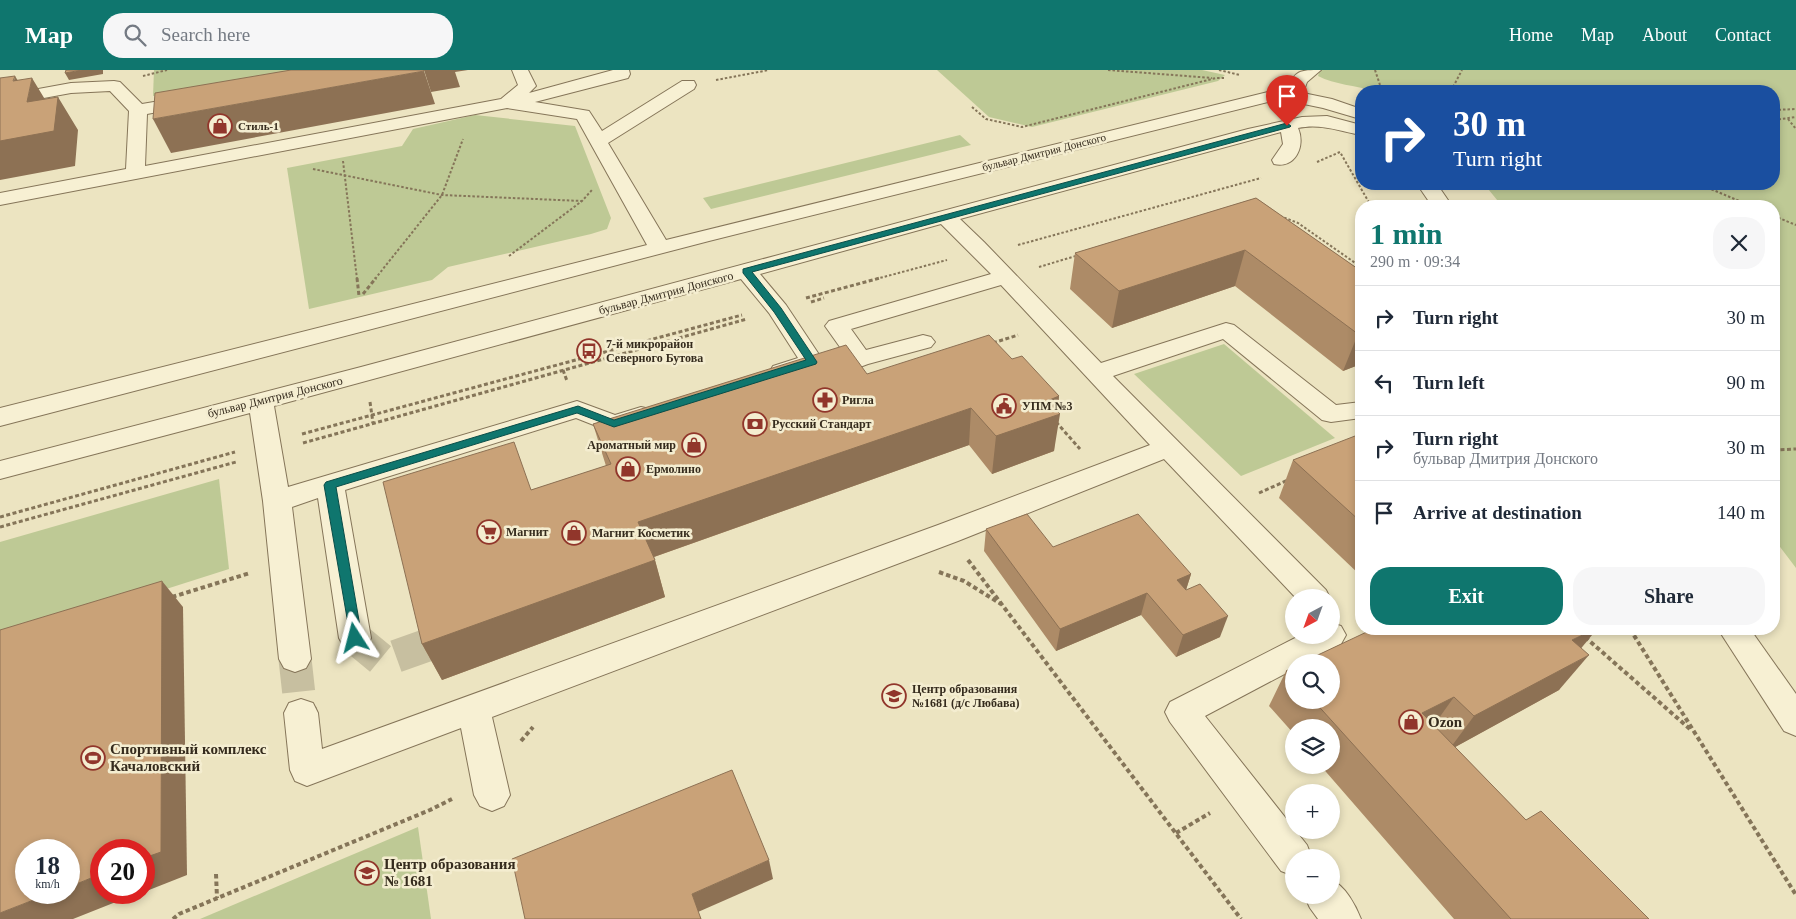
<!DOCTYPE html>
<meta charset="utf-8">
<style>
body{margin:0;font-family:Georgia,serif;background:#f6f6f7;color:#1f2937;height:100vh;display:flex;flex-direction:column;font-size:19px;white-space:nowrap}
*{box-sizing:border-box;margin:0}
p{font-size:16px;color:#747a83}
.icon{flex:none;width:28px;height:28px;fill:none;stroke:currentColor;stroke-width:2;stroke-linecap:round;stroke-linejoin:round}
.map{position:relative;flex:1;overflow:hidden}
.panel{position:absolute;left:1355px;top:130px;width:425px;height:435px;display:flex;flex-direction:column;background:#fff;border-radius:20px;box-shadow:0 2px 8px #0003}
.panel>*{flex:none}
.banner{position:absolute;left:1355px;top:15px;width:425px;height:105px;border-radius:20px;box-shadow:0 2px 8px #0003;background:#1a4fa0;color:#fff;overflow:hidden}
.needle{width:32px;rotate:221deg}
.buttons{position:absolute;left:1285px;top:519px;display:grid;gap:10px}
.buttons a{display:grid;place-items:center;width:55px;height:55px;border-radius:50%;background:#fff;box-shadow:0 2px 8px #0003;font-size:25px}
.speed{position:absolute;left:15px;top:769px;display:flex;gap:10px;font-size:25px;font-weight:700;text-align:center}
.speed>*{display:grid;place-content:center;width:65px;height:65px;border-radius:50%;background:#fff;box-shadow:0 2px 8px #0003;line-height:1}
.speed small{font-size:12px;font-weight:400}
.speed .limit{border:8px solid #d22;background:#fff;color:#111}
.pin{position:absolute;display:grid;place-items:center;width:42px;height:42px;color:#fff;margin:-51px -21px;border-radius:50% 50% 50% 0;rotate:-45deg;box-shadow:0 0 5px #0007}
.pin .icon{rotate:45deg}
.me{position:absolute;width:55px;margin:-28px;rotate:351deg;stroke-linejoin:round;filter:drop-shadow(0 0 4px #0008)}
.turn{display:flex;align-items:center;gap:18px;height:105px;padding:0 15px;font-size:22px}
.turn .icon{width:65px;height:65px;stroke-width:2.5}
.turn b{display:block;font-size:35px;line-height:42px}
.round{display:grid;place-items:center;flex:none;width:52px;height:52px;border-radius:20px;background:#f6f6f7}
.head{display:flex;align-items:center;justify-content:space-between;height:85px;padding:0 15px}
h1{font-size:30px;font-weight:600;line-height:38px;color:#0f766e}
.button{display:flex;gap:10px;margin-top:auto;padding:10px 15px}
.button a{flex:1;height:58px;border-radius:20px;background:#0f766e;color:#fff;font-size:20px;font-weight:600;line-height:58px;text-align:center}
.button a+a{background:#f6f6f7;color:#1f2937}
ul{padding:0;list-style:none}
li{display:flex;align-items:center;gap:15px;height:65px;padding:0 15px;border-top:1px solid #e0e1e3}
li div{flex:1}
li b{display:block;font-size:19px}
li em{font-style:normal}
header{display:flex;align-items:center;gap:30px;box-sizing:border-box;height:70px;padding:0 25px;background:#0f766e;color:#fff}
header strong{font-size:24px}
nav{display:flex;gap:28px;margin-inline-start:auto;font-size:18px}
.search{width:350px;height:45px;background:#f6f6f7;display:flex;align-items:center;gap:12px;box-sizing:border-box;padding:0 18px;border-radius:20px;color:#747a83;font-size:19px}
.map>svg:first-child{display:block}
.green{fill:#bec995}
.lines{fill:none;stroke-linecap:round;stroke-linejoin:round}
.minor-tunnel{stroke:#c7bfa0;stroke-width:33;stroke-dasharray:33 17;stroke-linecap:butt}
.minor-casing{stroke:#857559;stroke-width:2}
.path-far2{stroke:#857559;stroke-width:2;stroke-dasharray:2.5 2;stroke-linecap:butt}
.path-far1{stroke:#857559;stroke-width:3;stroke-dasharray:4 2.5;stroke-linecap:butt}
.path{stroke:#857559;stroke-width:4;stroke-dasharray:4.5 3;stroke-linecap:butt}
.minor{fill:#f7f0d3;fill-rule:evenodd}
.wall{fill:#ad8b67}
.shaded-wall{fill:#8d7154}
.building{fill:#c9a278;stroke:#8d7154}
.route{fill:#0f766e;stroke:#0a4d48}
.labels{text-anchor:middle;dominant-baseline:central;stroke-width:5;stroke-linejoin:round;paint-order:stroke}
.far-poi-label{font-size:11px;font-weight:bold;fill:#352b1d;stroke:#f4edd0;text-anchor:start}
.far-street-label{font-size:11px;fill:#352b1d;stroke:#f4edd0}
.street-label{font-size:12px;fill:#352b1d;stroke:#f4edd0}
.poi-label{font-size:12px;font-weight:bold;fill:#352b1d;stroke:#f4edd0;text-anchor:start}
.near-poi-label{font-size:15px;font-weight:bold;fill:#352b1d;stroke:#f4edd0;text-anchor:start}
</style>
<header>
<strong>Map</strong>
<div class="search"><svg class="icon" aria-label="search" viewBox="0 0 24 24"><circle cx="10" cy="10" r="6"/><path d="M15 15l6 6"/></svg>Search here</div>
<nav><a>Home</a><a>Map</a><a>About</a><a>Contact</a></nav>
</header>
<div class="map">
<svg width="1796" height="849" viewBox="0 0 1796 849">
<rect width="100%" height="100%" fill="#ece4c1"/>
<!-- green -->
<g class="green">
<path d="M154 0H299L153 26Z"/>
<path d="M937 0H1202L1225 5 1218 11 1032 57 989 47Z"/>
<path d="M1320 0H1796V498L1774 469V136H1502L1484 114H1774V21H1374C1355 15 1335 15 1318 6Z"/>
<path d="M475 45 575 56 611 148 607 159 591 164 448 197 432 210 309 239 287 98 402 76 413 59Z"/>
<path d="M960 65 971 75 711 139 703 128Z"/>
<path d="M1224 274 1335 368 1241 406 1134 304Z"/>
<path d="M219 409 229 499 0 572V472Z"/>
<path d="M418 757 431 849H200Z"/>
</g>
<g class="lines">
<!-- minor-tunnel -->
<g class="minor-tunnel">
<path d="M355 568 383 591 433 573"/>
<path d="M295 589 301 643"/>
</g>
<!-- minor casing -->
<g class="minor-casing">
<g id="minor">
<path d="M512 0H528L536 16 529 23 613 0H629L630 4 628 8 535 32 589 41 602 61 682 11H694L696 15 694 19 608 73 666 170 1272 21 1286 22C1294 0 1300 0 1321 0L1307 12 1303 23 1332 29 1361 39V47L1357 48 1323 38 1299 33 1292 45 1286 46 1280 45 1277 41 1283 32 1272 31 709 171 0 356V338L647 175 577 49 507 38 0 135V123L126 99 129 41 110 21 71 23 0 36V26L71 13 114 11 120 12 142 34 189 26 195 27 198 31 195 35 147 44 145 96 501 29 518 15Z"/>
<path d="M1327 46 1361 55V65C1340 61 1320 53 1298 58 1306 76 1295 99 1274 94L1272 90 1283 74 1281 62 960 149 984 172 1101 293 1226 253 1234 255 1336 335 1361 332V348L1331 352 1322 350 1223 269 1113 306 1326 520 1330 528H1296L1164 389 958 471 492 647 510 725 504 736 492 741 480 736 474 725 461 658 307 716 295 711 290 700 284 643 289 633 301 629 313 633 318 643 322 679 938 455 1150 375 1001 215 851 259 866 280 923 265 931 267 935 272 931 277 868 294 860 297 852 294 825 256 829 251 991 204 941 154 760 204 786 235 824 292C817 302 785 310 773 306L770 301 773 296 798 288 769 243 741 209 274 336 288 417 577 331 615 345 641 337 650 339 654 345 650 351 614 363 576 348 345 420 371 568 366 577 355 581 344 577 339 568 318 428 292 437 311 589 306 598 295 602 284 598 279 589 263 431 250 343 0 409V391L361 297 1248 59 1302 47Z"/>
<path d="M1417 114H1437L1452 136H1432Z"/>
<path d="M1331 553 1341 556 1346 565 1341 574 1306 592H1294V599L1205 646 1307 775 1312 788H1294V806L1281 801 1170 652 1165 642 1170 632 1301 565H1331Z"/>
<path d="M1718 559H1750L1796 624V666L1784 661Z"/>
<path d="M1331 810C1345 815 1356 836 1361 849H1318L1310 838 1304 825H1331Z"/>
</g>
</g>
<!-- path-far2 -->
<g class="path-far2">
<path d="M1108 0 1212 8"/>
<path d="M1219 0 1240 5"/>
<path d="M1375 0 1380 15 1385 21"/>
<path d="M143 6 167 0"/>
<path d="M716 10 769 0"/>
<path d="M1451 21 1462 0"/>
<path d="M972 37 986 49 1022 57 1216 8H1224"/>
<path d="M1774 40 1796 39"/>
<path d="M1788 49 1796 59"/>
<path d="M1774 50 1796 47"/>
<path d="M343 91 357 209"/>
<path d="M1317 92 1340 82 1371 136"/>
<path d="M313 99 442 125 582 131"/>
<path d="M1699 114 1751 136"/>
<path d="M1280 146 1298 153 1361 197"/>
<path d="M1774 146 1796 155"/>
<path d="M1018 175 1261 108"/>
<path d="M509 186 582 131 592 120"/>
<path d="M1039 197 1079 185"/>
<path d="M375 209 442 125 463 69"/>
<path d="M876 209 947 190"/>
</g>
<!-- path-far1 -->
<g class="path-far1">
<path d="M357 208 359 226"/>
<path d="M363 224 376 208"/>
<path d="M806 228 880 208"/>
<path d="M811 232 824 228"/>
<path d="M993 273 1018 265"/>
<path d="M563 300 567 311"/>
<path d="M370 332 373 353"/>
<path d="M1056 352 1080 379"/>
<path d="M302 364 742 245"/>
<path d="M303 373 747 249"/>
<path d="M1774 380 1796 379"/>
<path d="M1259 423 1288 410"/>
<path d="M0 447 235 382"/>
<path d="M0 457 236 392"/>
</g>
<!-- path -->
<g class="path">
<path d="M968 490 1241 849"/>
<path d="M939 502 964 511 1001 534"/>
<path d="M172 527 250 503"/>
<path d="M1630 559 1796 825"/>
<path d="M1585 567 1691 660"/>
<path d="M521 671 533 657"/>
<path d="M1176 763 1210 743"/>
<path d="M216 804 217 828"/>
<path d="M173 849 179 844 430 740 452 729"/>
</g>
<!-- minor -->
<use href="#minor" class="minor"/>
</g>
<!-- wall -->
<g class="wall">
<path d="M1256 128 1361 201V294L1343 301 1235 216 1112 258 1070 219 1075 183Z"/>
<path d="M1012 289 1059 326 1057 341 1054 381 992 404 969 375 654 487 665 527 442 610 422 574 531 420 606 396 593 354 867 304Z"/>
<path d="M1361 371V506L1279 428 1293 390Z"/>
<path d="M986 459 1053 477 1191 504 1186 520 1220 567 1176 587 1141 545 1056 581 984 481Z"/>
<path d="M1581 578 1559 620 1455 677 1526 750 1649 849H1454L1320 695H1331V658H1294V664L1269 636 1286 601 1294 597V630H1331Z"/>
</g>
<!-- shaded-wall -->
<g class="shaded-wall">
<path d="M82 0H103V4L69 10 65 3Z"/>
<path d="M424 0H468L455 2 460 17 431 22Z"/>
<path d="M424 1 435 34 171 83 153 49Z"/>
<path d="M15 6 28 27 32 8 52 41 58 27 78 60 75 96 0 110V71Z"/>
<path d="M1245 180 1235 216 1112 258 1119 221Z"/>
<path d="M1361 263V294L1343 301 1358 264Z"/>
<path d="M1059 326 1057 345 1060 344 1054 381 992 404 996 366 1047 331Z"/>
<path d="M971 338 969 375 648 489 638 452Z"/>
<path d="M655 490 665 527 442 610 422 574Z"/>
<path d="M1191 504 1184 526 1177 510Z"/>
<path d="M162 511 183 537 187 805 144 822V788Z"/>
<path d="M1147 523 1141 545 1056 581 1060 559Z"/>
<path d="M1228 546 1220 567 1176 587 1183 565Z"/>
<path d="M1595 559H1597L1569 593 1572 570Z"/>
<path d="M1589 585 1559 620 1448 681 1474 646Z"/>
<path d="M1454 627 1429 662 1422 643Z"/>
<path d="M769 790 773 809 698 842 692 824Z"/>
<path d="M101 804V822H141L73 849H0V843L54 822H69V817Z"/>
</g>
<!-- building -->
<g class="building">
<path d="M66 0H82L65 3Z"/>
<path d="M291 0H424V1L153 49 155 23Z"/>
<path d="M15 6 13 11 32 8 27 32 58 27 54 61 0 71V8Z"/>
<path d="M1256 128 1361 201V263L1358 264 1245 180 1119 221 1075 183Z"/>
<path d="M989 265 1012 289 1022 286 1059 326 1047 331 1060 344 996 366 971 338 638 452 655 490 422 574 383 412 514 372 531 420 611 394 593 354 846 275 867 304Z"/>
<path d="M1355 366 1361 371V452L1293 390Z"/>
<path d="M1027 444 1053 477 1138 444 1191 504 1177 510 1186 520 1200 514 1228 546 1183 565 1147 523 1060 559 986 459Z"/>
<path d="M162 511 161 782 144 788V780H101V804L69 817V780H26V822H54L0 843V560Z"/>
<path d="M1373 559H1595L1572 570 1589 585 1474 646 1454 627 1422 643 1526 750 1541 741 1649 849H1511L1313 630H1331V592H1303Z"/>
<path d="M1294 597V609L1286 601Z"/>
<path d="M732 700 769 790 692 824 701 849H525L512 789Z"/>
</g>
<!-- route -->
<path class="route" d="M1287 53 1291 56 1290 57 752 202 781 238 817 292 816 294 614 357 577 343 336 417 362 568 360 571 355 573 351 571 324 415 326 412 578 336 614 350 806 290 774 242 743 203V199Z"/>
<!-- icons -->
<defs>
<g id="shop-ring" transform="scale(1.25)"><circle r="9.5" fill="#f4edd0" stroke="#91362b" stroke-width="1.5"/><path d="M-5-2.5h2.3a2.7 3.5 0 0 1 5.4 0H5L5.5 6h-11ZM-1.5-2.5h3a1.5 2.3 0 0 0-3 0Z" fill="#91362b"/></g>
<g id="bus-ring" transform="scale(1.25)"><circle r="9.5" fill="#f4edd0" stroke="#91362b" stroke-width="1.5"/><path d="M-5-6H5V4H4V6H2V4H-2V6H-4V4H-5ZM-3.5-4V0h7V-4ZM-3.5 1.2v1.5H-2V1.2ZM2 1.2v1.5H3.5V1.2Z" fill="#91362b"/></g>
<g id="pharmacy-ring" transform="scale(1.25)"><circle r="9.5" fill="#f4edd0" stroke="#91362b" stroke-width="1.5"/><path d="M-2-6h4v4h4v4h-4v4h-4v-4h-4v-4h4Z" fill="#91362b"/></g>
<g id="civic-ring" transform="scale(1.25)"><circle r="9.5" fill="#f4edd0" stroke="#91362b" stroke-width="1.5"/><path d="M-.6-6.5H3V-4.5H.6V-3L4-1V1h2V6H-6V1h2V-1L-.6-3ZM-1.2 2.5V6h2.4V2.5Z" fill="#91362b"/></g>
<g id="bank-ring" transform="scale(1.25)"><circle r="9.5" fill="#f4edd0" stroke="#91362b" stroke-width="1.5"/><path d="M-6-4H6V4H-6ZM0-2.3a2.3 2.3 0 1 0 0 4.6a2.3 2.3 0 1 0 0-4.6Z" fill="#91362b"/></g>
<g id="supermarket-ring" transform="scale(1.25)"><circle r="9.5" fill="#f4edd0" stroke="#91362b" stroke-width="1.5"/><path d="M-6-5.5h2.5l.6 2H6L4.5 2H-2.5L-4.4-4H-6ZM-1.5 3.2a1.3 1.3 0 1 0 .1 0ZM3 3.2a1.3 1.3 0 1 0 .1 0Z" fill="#91362b"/></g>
<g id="school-ring" transform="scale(1.25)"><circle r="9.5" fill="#f4edd0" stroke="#91362b" stroke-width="1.5"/><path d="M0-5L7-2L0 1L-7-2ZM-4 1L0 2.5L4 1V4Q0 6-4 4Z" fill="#91362b"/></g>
<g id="stadium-ring" transform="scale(1.25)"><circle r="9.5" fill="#f4edd0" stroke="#91362b" stroke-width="1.5"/><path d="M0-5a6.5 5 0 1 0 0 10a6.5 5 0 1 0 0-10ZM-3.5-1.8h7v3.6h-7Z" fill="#91362b"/></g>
</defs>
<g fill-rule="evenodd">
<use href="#shop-ring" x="220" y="56"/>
<use href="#bus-ring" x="589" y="281"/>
<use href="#pharmacy-ring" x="825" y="330"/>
<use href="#civic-ring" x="1004" y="336"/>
<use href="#bank-ring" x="755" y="354"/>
<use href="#shop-ring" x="694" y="375"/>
<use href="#shop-ring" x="628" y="399"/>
<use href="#supermarket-ring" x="489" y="462"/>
<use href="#shop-ring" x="574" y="463"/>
<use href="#school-ring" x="894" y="626"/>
<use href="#shop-ring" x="1411" y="652"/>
<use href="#stadium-ring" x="93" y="688"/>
<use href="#school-ring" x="367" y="803"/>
</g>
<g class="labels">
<!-- far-poi labels -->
<g class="far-poi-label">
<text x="238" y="56">Стиль-1</text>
</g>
<!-- far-street labels -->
<g class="far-street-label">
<text transform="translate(1044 82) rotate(-14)">бульвар Дмитрия Донского</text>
</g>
<!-- street labels -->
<g class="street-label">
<text transform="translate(666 223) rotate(-15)">бульвар Дмитрия Донского</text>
<text transform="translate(275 327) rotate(-14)">бульвар Дмитрия Донского</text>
</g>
<!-- poi labels -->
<g class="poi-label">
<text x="606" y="274">7-й микрорайон<tspan x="606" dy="14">Северного Бутова</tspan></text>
<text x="842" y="330">Ригла</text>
<text x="1022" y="336">УПМ №3</text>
<text x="772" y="354">Русский Стандарт</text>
<text x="676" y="375" text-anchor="end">Ароматный мир</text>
<text x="646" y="399">Ермолино</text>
<text x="506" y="462">Магнит</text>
<text x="592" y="463">Магнит Косметик</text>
<text x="912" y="619">Центр образования<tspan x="912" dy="14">№1681 (д/с Любава)</tspan></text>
</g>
<!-- near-poi labels -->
<g class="near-poi-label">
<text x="1428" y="652">Ozon</text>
<text x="110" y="679">Спортивный комплекс<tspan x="110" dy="17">Качаловский</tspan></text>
<text x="384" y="794">Центр образования<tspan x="384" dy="17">№ 1681</tspan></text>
</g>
</g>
</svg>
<div class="buttons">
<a><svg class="needle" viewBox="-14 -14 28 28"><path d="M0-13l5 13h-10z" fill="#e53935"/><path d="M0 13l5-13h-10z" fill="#747a83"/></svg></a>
<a><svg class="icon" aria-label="search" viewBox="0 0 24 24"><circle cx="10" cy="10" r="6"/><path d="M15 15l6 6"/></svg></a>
<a><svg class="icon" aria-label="layers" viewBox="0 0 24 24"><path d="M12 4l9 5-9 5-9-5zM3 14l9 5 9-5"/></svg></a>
<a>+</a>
<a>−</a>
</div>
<div class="speed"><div>18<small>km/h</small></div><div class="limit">20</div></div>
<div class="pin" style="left:1287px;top:56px;background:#d93025"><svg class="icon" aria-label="arrive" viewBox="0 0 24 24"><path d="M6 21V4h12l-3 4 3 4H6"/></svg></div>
<svg class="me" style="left:355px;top:568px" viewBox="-20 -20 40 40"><path d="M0-17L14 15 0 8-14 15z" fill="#0f766e" stroke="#fff" stroke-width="4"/></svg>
<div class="banner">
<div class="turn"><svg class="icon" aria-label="right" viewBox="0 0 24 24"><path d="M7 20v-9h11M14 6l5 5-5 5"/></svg><div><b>30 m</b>Turn right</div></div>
</div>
<section class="panel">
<div class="head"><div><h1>1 min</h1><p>290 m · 09:34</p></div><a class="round"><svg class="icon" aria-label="close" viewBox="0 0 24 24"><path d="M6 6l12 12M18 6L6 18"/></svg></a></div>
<ul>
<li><svg class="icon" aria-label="right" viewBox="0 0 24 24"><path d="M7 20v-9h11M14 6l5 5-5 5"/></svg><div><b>Turn right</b></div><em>30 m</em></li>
<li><svg class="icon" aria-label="left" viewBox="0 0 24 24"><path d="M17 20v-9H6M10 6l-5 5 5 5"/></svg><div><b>Turn left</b></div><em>90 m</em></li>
<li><svg class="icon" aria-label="right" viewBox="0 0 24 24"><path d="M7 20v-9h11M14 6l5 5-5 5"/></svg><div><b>Turn right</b><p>бульвар Дмитрия Донского</p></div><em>30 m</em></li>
<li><svg class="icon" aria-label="arrive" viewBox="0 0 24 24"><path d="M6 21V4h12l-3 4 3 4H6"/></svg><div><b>Arrive at destination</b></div><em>140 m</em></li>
</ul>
<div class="button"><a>Exit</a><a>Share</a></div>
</section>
</div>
